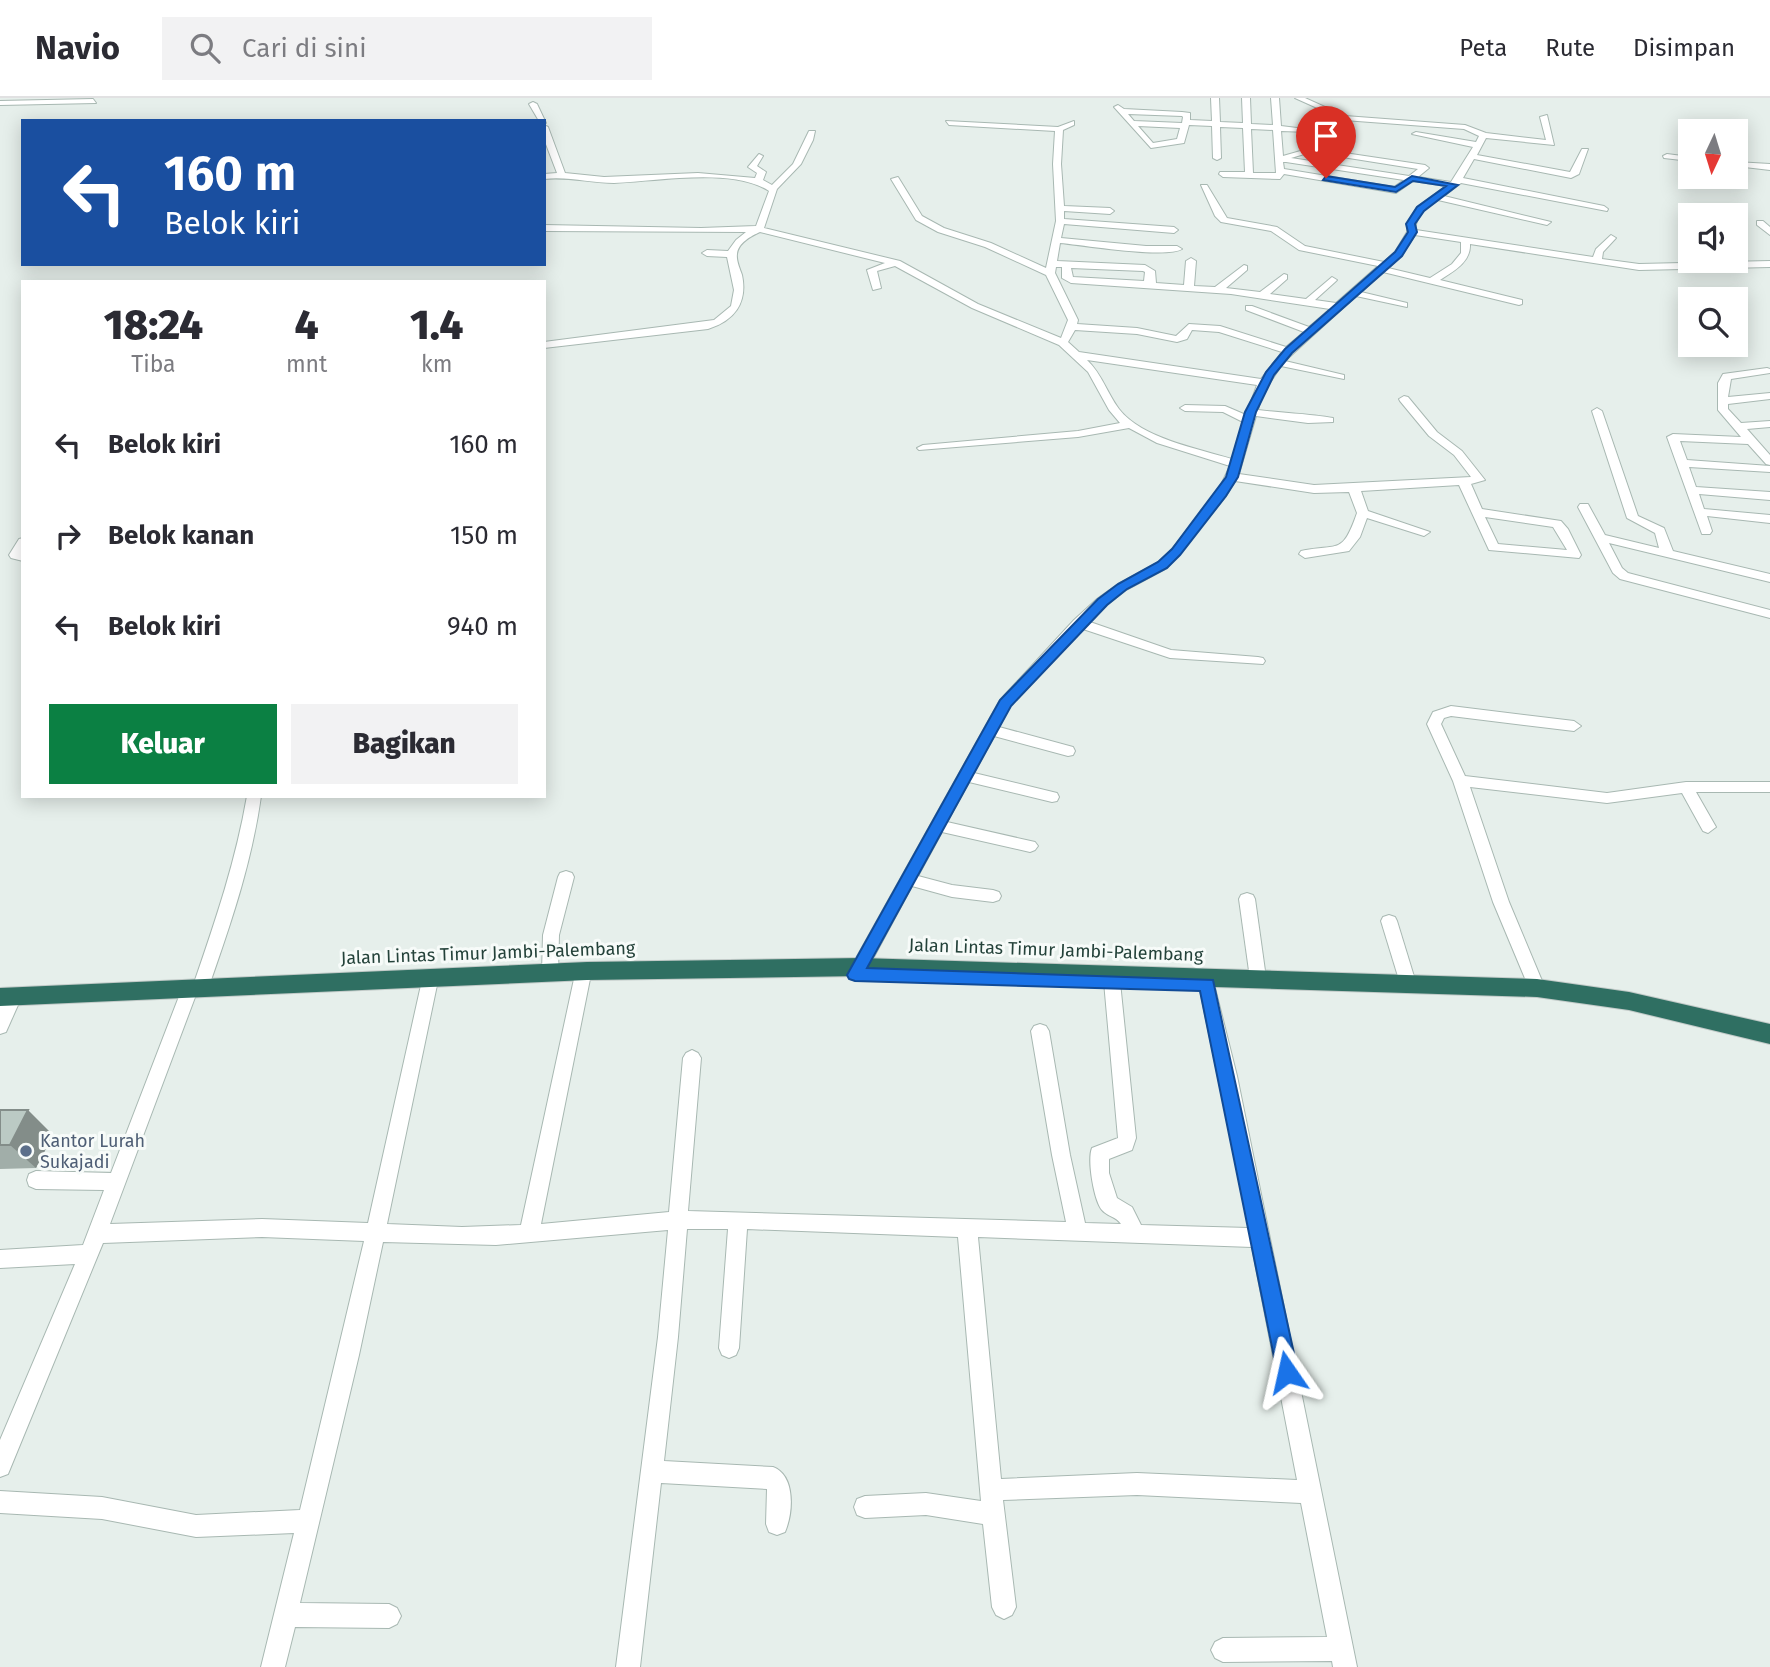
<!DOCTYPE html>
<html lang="id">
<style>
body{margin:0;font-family:"Fira Sans",sans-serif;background:#f2f2f3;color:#2b2b33;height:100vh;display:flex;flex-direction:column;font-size:26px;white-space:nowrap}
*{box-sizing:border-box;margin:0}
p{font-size:23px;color:#7c7c81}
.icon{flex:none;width:38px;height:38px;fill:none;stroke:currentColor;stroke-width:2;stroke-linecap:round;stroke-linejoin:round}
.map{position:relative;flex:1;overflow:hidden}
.panel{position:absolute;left:21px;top:182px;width:525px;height:518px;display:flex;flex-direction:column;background:#fff;border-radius:0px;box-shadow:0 4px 18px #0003}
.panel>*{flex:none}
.top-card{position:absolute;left:21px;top:21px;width:525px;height:147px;border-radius:0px;box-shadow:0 4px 18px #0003;background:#1a4fa0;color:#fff;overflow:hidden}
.needle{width:46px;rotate:184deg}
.buttons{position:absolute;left:1678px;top:21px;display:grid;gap:14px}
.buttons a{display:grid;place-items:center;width:70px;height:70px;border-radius:0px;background:#fff;box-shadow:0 4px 18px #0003;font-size:35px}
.pin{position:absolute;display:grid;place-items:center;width:60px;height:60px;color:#fff;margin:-72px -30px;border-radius:50% 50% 50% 0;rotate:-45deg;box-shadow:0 0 7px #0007}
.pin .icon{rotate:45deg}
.me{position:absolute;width:77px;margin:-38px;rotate:349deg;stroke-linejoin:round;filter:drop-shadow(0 0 5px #0008)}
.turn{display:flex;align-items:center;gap:24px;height:147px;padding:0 28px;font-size:32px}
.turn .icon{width:91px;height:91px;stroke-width:2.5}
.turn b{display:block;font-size:49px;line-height:60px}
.eta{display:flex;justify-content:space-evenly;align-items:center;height:119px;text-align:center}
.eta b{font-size:42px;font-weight:800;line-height:49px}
.cta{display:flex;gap:14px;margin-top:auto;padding:14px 28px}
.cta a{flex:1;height:80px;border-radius:0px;background:#0b8043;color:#fff;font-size:28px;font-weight:800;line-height:80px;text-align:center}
.cta a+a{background:#f2f2f3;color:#2b2b33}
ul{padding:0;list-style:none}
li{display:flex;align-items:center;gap:21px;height:91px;padding:0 28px}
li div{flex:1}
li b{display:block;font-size:26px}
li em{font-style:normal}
header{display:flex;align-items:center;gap:42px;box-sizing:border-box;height:98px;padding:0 35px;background:#fff;border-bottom:2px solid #e1e1e2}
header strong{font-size:33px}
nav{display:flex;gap:38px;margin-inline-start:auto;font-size:24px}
.search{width:490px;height:63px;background:#f2f2f3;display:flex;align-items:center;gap:18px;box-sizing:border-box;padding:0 24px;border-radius:0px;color:#7c7c81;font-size:26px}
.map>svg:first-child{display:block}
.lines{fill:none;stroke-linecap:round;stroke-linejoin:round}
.minor-casing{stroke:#a8b8b2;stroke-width:2}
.highway-casing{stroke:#c2cac8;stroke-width:2}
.minor{fill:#fff;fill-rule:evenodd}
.highway{fill:#2f6f62;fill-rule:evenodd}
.wall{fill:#a1aea9}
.shaded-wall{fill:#838d89}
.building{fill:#bbcac4;stroke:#838d89;stroke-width:2}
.route{fill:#1a73e8;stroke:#114b97;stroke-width:2}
.service-dot{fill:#5c6f8a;stroke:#f7fbf9;stroke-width:2.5}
.labels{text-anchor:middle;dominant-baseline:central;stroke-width:6;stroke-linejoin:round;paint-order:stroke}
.street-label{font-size:18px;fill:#24423a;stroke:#f7fbf9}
.service-label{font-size:18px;fill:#4e5e75;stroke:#f7fbf9;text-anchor:start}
</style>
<header>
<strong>Navio</strong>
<div class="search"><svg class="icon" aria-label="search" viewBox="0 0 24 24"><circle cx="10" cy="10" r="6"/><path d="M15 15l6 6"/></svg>Cari di sini</div>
<nav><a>Peta</a><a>Rute</a><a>Disimpan</a></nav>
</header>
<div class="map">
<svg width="1770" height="1569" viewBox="0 0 1770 1569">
<rect width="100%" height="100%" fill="#e6efeb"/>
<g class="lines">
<!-- minor casing -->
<g class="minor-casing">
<g id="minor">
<path d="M1211 0H1219L1220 24 1243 25 1242 0H1250L1251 26 1273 27 1271 0H1279L1281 28 1313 32 1309 34 1281 33 1283 58 1311 50 1425 67 1429 70 1418 79 1451 84 1473 49 1412 36 1416 34 1476 44 1479 38 1464 31 1344 22 1295 0H1305L1345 18 1465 27 1486 35 1546 42 1540 19 1547 17 1554 47 1486 40 1477 57 1570 74 1582 51H1588L1579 76 1571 80 1474 61 1463 80 1604 108 1608 111 1607 113 1461 85 1444 98 1551 124 1547 127 1438 102C1428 109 1414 118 1416 132L1593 159 1596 151 1611 137 1616 140 1603 154 1602 161 1639 166 1770 163V169L1639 172 1470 146C1471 164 1454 173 1440 182L1522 202V206L1519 207 1383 174 1361 194 1407 205V209L1356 198 1285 263 1344 277V281L1281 268 1262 297 1258 312C1282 315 1310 316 1333 320V324L1308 325 1256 318 1239 376 1314 387 1471 379 1454 357 1429 338 1400 303 1399 301 1404 298 1408 299 1437 334 1462 353 1485 382 1471 386 1482 411 1561 423 1568 431 1581 457 1579 460 1489 452 1459 387 1361 393 1368 413 1430 434 1424 438 1367 420 1360 439 1349 453 1305 460 1299 456 1301 453C1339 445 1342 458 1357 415L1349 394 1314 395 1235 383 1226 398 1167 470 1126 492 1107 507 1090 524 1171 552 1258 559 1263 560 1265 563 1263 566 1170 560 1083 531 1010 608 999 629 1073 649 1075 653 1073 657 1068 658 994 638 974 675 1057 695 1059 699 1057 703 1052 704 969 684 947 724 1035 744 1038 748 1035 752 1030 754 942 734 918 778 952 787 993 792 999 794 1001 798 999 802 993 804 952 799 912 788 862 881 856 883 850 881 848 876 850 871 1000 602 1074 522 1097 501 1118 486 1159 464 1172 451 1217 395 1230 368 1157 345 1129 330 1078 339 919 352 917 350 923 347 1078 333 1120 325 1109 312 1088 274 1059 247 972 210 895 168 877 173 881 190 873 192 867 172 885 165 760 134C751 138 738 145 737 156 736 163 740 171 742 177 748 205 734 223 708 231L544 250V244L714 222 731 208 734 192 727 159 707 158 702 155 707 152 728 153 736 142 746 134 544 133V127L701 130 756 128 769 93C732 69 658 83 614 85 590 85 568 78 544 81V76L557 75 544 41V27L548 29 565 75 604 79 698 75 755 80 757 75 748 69 759 56 763 58 757 68 766 74 763 82 772 87 793 66 809 33H815L813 42 801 66 777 91 764 130 900 163 978 206 1061 240 1068 222 1046 177 985 149 938 134 916 122 891 81 898 79 922 118 944 130 991 145 1046 170 1056 123 1053 66 1055 33 949 27 946 23 1058 29 1074 23V27L1063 32 1061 66 1064 108 1110 110 1114 113 1110 116 1064 113V121L1174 129 1178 132 1174 135 1064 126 1061 140 1146 148H1177L1182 151C1166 161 1083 147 1060 145L1057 163 1145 167 1155 173 1156 185 1184 187 1186 163 1191 160 1196 163 1194 188 1215 189 1244 167 1247 168V172L1226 190 1260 194 1284 176 1287 177V181L1270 196 1306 201 1332 179 1337 182 1335 184 1315 202 1336 205 1378 168 1299 152 1271 133 1221 124 1215 118 1201 87H1207L1227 120 1277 129 1305 148 1384 164 1395 154 1407 134V126L1417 109 1446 88 1413 83 1396 95 1284 76 1280 81 1223 79 1219 76 1220 74H1245L1243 30 1220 29 1221 60 1217 62 1213 60 1212 28 1189 27 1184 45 1151 50 1114 9 1118 7 1124 11 1182 14 1190 15V22L1212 23ZM1128 16 1182 18 1183 19 1182 25 1134 23ZM1138 28 1180 30 1177 41 1153 45ZM1251 31 1273 32 1276 75H1253ZM1311 54 1418 71 1409 78 1291 60ZM1283 64H1286L1404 82 1394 89 1284 71ZM1415 137 1461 144V155L1452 166 1430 180 1388 170 1401 158ZM1056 169H1062V180L1071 185 1231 196 1330 211 1309 229 1252 208H1246V212L1304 234 1286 249 1220 228 1189 226 1176 238 1137 230 1077 226 1078 222 1055 175ZM1071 170 1143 173 1145 174 1144 183 1073 179ZM1075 232 1137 236 1177 244 1187 241 1192 232 1219 234 1282 254 1261 281 1079 254 1068 244ZM1087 262 1257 287 1246 317 1225 308 1185 307 1180 310 1185 313 1223 314 1243 324 1232 361C1199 351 1141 340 1119 311 1107 295 1102 276 1087 262ZM1485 419 1553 429 1567 452 1498 446Z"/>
<path d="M93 1 96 5 0 7V3Z"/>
<path d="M533 4 537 6 546 25 539 23 529 6Z"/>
<path d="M1667 56 1690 59V63L1664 60 1663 58Z"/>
<path d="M1736 64 1770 66V72L1736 68Z"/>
<path d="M1757 123H1763L1770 129V137L1757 127Z"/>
<path d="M1767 270 1770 271V275L1731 281 1728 299 1770 295V301L1728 306V311L1741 325 1770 323V329L1747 331 1770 357V367L1766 366 1748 346 1680 343 1687 362 1770 368V374L1689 369 1696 389 1770 394V402L1699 396 1704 411 1770 417V425L1707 418 1712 433 1710 436H1702L1667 339 1673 336 1741 339 1718 312V285L1723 276Z"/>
<path d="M1597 310 1602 313 1638 418 1664 430 1673 453 1770 476V484L1609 445 1622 470 1628 475 1770 512V520L1620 481 1613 475 1578 409 1580 406H1588L1605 437 1659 450 1655 435 1627 420 1592 313Z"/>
<path d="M23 440V463L11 460 9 457 19 441Z"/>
<path d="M1451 608 1574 623 1581 628 1574 633 1451 618 1444 620 1441 626 1465 678 1607 695 1686 684H1770V694H1696L1716 729 1708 735 1703 733 1682 695 1607 705 1470 689 1509 804 1545 890 1543 895 1537 897 1531 895 1529 890 1493 804 1453 683 1427 626 1433 614Z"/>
<path d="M247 698H261C252 764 231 825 209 888L207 893 197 894 110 1126 262 1121 368 1125 421 887 423 882 429 880 435 882 437 887 387 1126 462 1129 521 1127 574 881 576 876 582 874 588 876 590 881 541 1126 669 1114 683 960 686 955 692 952 698 955 701 960 688 1113 1066 1124 1052 1057 1031 933 1034 928 1040 926 1046 928 1049 933 1070 1057 1085 1125 1121 1126C1116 1118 1108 1119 1102 1112 1094 1103 1087 1062 1092 1050L1118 1040 1104 884 1106 879 1112 877 1118 879 1120 884 1136 1040 1132 1052 1109 1061V1075L1117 1100 1132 1109 1141 1127 1249 1130 1199 887 1201 882 1207 880 1213 882 1237 978 1357 1569H1333L1332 1563 1223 1564 1215 1560 1211 1552 1215 1544 1223 1540 1327 1539 1301 1405 1137 1397 1003 1402 1016 1509 1012 1517 1004 1521 996 1517 992 1509 983 1426 926 1417 865 1420 857 1417 854 1409 857 1401 865 1398 926 1395 981 1403 958 1139 747 1131 739 1250 736 1257 729 1260 722 1257 719 1250 728 1131H687L678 1239 664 1363 773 1369C796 1378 793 1415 785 1434L777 1437 769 1434 766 1426 767 1391 661 1385 640 1569H616L658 1239 668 1132 496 1147 383 1144 359 1257 300 1505 389 1506 397 1510 401 1518 397 1526 389 1530 295 1529 285 1569H261L294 1435 196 1439 102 1421 0 1415V1393L102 1399 196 1417 300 1412 364 1143 262 1139 103 1145 8 1376 0 1379V1342L75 1166 0 1170V1152L83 1147 104 1092 36 1091 29 1088 27 1082 29 1076 36 1073 111 1075 183 888 185 883 195 882C216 821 236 762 247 698ZM978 1139 1252 1149 1297 1382 1137 1375 1001 1381Z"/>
<path d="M566 773 572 775 574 779 559 837 558 874 556 879 550 881 544 879 542 874 543 837 558 779 560 775Z"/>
<path d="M1247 795 1253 797 1255 801 1266 880 1264 885 1258 887 1252 885 1250 880 1239 801 1241 797Z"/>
<path d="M1389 817 1395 819 1397 823 1416 885 1414 890 1408 892 1402 890 1400 885 1381 823 1383 819Z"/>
<path d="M9 900 15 902 18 907 6 934 0 936V908L3 902Z"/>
</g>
</g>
<!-- highway casing -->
<g class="highway-casing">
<path id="highway" d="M861 860 1537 881 1629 894 1770 926V946L1629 912 1537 899 861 878 587 882 0 908V890L587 864Z"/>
</g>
<!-- minor -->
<use href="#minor" class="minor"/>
<!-- highway -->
<use href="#highway" class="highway"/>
</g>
<!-- wall -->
<path class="wall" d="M0 1012 53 1037 36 1070 0 1071Z"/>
<!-- shaded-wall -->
<path class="shaded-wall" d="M28 1012 53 1037 36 1070 10 1047Z"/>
<!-- building -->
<path class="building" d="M0 1012H28L10 1047H0Z"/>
<!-- route -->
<path class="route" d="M1326 78 1395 89 1412 78 1458 87 1424 113 1415 126 1417 134 1402 158 1292 255 1274 277 1256 314 1238 379 1226 398 1180 457 1167 470 1127 491 1107 507 1011 608 867 870 1213 882 1298 1274 1295 1282 1287 1285 1280 1282 1277 1274 1200 893 855 883 849 881 847 877 1000 602 1098 501 1118 486 1158 464 1172 451 1226 379 1245 314 1266 274 1285 251 1395 154 1408 134 1406 126 1417 109 1446 88 1413 83 1396 94 1323 82Z"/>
<!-- markers -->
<circle class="service-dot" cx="26" cy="1053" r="7"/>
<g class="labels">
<!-- street labels -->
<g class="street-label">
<text transform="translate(1056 852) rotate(2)">Jalan Lintas Timur Jambi-Palembang</text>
<text transform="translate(488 855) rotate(-2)">Jalan Lintas Timur Jambi-Palembang</text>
</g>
<!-- service labels -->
<g class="service-label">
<text x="40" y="1043">Kantor Lurah<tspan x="40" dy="21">Sukajadi</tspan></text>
</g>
</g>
</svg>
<div class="buttons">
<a><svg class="needle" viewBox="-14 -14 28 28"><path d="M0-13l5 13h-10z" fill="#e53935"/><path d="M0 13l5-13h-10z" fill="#7c7c81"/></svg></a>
<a><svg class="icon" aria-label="sound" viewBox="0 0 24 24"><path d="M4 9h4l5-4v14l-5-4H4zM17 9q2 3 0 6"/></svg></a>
<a><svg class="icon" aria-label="search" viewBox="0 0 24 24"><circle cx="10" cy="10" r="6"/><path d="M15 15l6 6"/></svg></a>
</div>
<div class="pin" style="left:1326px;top:80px;background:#d93025"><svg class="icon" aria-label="arrive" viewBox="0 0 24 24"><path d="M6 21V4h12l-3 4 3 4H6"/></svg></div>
<svg class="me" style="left:1287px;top:1274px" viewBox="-20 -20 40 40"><path d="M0-17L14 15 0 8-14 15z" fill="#1a73e8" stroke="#fff" stroke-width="4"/></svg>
<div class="top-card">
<div class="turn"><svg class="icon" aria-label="left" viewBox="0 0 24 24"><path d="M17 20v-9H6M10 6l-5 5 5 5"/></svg><div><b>160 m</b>Belok kiri</div></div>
</div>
<section class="panel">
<div class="eta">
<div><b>18:24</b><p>Tiba</p></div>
<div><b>4</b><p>mnt</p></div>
<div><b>1.4</b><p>km</p></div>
</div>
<ul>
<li><svg class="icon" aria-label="left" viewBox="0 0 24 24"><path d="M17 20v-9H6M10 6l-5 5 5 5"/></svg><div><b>Belok kiri</b></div><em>160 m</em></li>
<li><svg class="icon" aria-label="right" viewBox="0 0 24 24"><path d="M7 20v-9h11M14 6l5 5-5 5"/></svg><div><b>Belok kanan</b></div><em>150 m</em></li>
<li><svg class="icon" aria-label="left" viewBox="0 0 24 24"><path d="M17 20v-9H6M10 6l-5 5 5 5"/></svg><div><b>Belok kiri</b></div><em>940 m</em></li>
</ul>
<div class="cta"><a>Keluar</a><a>Bagikan</a></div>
</section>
</div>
